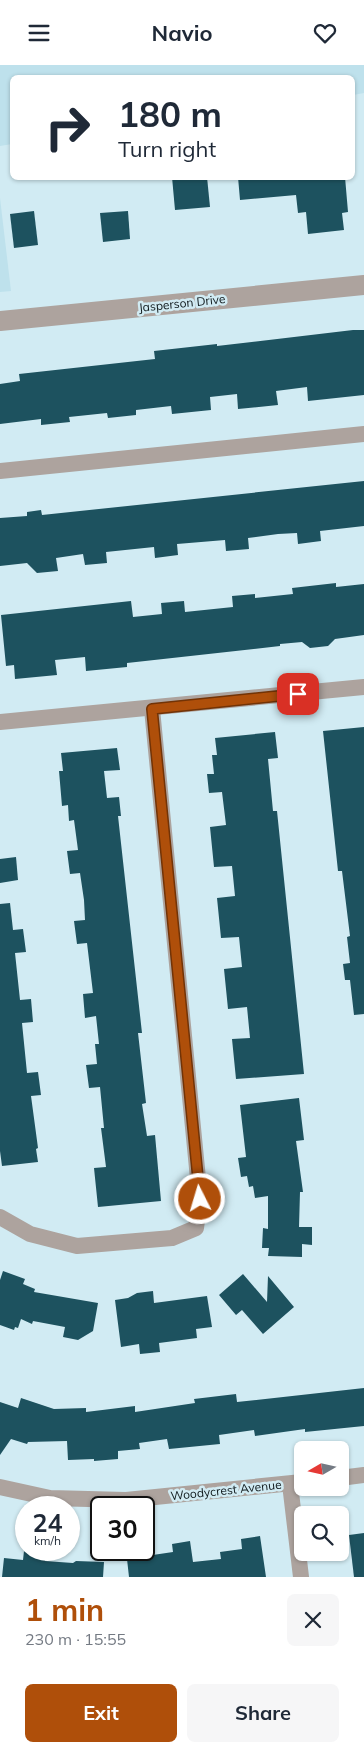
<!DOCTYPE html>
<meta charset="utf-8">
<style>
body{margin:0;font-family:Mulish,sans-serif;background:#f6f6f7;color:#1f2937;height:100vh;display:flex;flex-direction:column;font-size:19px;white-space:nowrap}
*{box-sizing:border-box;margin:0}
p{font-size:16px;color:#747a83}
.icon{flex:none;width:28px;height:28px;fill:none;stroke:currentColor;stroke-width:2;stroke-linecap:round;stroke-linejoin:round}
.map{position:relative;height:1512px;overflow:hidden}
.panel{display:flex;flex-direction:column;background:#fff;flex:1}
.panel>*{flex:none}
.top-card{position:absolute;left:10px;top:10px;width:345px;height:105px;border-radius:8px;box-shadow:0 1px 4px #0004;background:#fff;color:#1f2937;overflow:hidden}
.needle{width:32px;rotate:261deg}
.controls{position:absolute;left:294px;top:1376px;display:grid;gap:10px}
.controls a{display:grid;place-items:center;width:55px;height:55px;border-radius:8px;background:#fff;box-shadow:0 1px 4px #0004;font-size:25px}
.speed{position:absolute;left:15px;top:1431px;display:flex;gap:10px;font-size:25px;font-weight:700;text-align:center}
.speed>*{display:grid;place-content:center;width:65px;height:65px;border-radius:50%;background:#fff;box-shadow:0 1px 4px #0004;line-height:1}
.speed small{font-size:12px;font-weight:400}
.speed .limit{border:2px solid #111;border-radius:8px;background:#fff;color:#111}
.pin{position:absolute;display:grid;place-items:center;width:42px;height:42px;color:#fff;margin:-21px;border-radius:10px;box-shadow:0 2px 8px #0006}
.me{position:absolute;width:55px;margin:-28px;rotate:355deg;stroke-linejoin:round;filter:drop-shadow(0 0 4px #0008)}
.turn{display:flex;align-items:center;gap:18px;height:105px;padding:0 25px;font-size:22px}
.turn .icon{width:65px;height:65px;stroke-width:2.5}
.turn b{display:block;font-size:35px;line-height:42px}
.round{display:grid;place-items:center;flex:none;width:52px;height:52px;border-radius:8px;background:#f6f6f7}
.summary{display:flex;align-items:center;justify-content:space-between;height:85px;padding:0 25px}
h1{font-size:30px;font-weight:700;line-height:38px;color:#af4f0a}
.action{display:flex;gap:10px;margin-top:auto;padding:10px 25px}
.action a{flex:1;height:58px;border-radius:8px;background:#af4f0a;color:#fff;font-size:20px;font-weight:700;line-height:58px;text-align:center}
.action a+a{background:#f6f6f7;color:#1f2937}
header{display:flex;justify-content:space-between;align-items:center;height:65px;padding:0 25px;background:#fff;font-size:22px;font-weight:700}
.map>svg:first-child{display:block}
.built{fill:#bee1ec}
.building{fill:#1d525f}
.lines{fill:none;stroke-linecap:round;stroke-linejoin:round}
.minor{stroke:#ada39e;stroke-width:16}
.tertiary{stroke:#ada39e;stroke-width:20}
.route-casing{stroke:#723306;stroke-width:12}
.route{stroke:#af4f0a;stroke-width:9}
.labels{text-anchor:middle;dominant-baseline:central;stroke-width:5;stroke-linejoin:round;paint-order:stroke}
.street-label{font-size:12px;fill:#0e171a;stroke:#d1ebf3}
</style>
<header><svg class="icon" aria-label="menu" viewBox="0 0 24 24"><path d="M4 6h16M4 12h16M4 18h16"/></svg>Navio<svg class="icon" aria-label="heart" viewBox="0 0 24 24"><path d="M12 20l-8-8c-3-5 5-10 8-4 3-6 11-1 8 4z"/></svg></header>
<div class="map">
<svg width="364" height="1512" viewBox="0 0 364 1512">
<rect width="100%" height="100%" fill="#d1ebf3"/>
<!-- built -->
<g class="built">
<path d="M0 0H364V28L353 30 352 12H12V79L0 81Z"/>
<path d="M0 133 11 226 0 227Z"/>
</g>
<!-- building -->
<g class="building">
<path d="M172 112H207L210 142 175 145Z"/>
<path d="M238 112H345L348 147 342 148 344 165 308 169 306 147 298 148 296 130 240 135Z"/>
<path d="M34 146 38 180 14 183 10 149Z"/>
<path d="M128 146 130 174 103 177 100 148Z"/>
<path d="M353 265H364V330L308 336 307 322 276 326 278 340 238 344 237 329 210 332 211 345 172 349 171 341 136 345V350L108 353 107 348 69 352 70 357 41 360V354L0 359V319L20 316 19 309 155 294 154 286 217 279V281Z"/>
<path d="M364 416V461L320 466 321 476 298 479 297 468 278 469 248 473 249 484 226 486 225 475 177 479 178 490 155 493 154 482 106 487 107 498 85 500 83 489 56 493 58 506 37 508 27 498 0 501V453L27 451V447L41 445 42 450Z"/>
<path d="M336 518V522L364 519V570L335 574 328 581 310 583 302 577 280 579V581L127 598V602L86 606 85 592 55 595 57 610 15 614 14 600 6 601 1 550 131 536 133 552 162 549 161 538 184 536 185 547 233 542 232 531 255 529V533L293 529 292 523Z"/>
<path d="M364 662V949L354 950 350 915H345L343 899 350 898 347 872 350 871 342 806H338L323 666Z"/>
<path d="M275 667 278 693 268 694 273 746H277L304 1009 236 1014 232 974 250 973 247 942 228 944 224 904 242 902 239 872 221 873 217 833 235 831 232 801 214 802 210 762 226 760 222 727 209 728 207 709H214L212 690H217L215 673Z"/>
<path d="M117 683 120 705 104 706 107 733 119 732 121 751H118L142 968H138L146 1038 142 1039 147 1071 155 1070 161 1136 98 1142 94 1103 106 1102 101 1063H104L100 1022 89 1023 86 1000 97 999 95 979H99L96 951 85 953 83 929 93 928 87 878 77 879 74 856 85 855 84 835 80 808 70 809 67 786 78 785 74 755 69 756 68 740 62 741 59 706H63L61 688Z"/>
<path d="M16 792 18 815 0 818V794Z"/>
<path d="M10 838 13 865 23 864 26 887 15 888 20 935 31 934 33 957 22 958 27 1008 38 1007 41 1030 31 1031 38 1083 36 1084 38 1097 2 1101 0 1086V839Z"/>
<path d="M299 1033 304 1075 296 1076 303 1127H300L299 1162H312V1180L302 1179V1192L268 1191 269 1183H262L263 1163 268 1164V1131L255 1133 253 1121 249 1122 247 1111 241 1112 238 1093 246 1092 240 1040Z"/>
<path d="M3 1206 25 1214 23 1219 35 1224 34 1227 98 1238 93 1266 78 1275 63 1272 65 1262 33 1256 32 1259 21 1254 18 1263 15 1262 14 1265 0 1260V1215Z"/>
<path d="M243 1209 267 1237 268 1211 294 1242 263 1269 242 1245 236 1250 219 1230Z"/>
<path d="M153 1226 154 1238 207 1231 212 1262 196 1264 197 1273 159 1278 160 1287 140 1289 139 1279 121 1282 115 1235 128 1233 137 1228Z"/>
<path d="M364 1323V1361L305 1367V1364L255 1371 254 1365 219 1370 220 1379 169 1384 167 1374 139 1378 140 1384 118 1386V1394L94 1396V1394L68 1395 67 1376 28 1377 27 1379 11 1374 0 1390V1337L18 1343 21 1333 54 1344 86 1343V1347L135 1341V1347L195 1338 194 1334 236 1329 237 1337Z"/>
<path d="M364 1468V1512H354L349 1470Z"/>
<path d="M260 1471 266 1512H129L126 1485H145L146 1491 173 1487 172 1479 190 1476 193 1497 221 1494 220 1487 242 1484 241 1474Z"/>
<path d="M24 1486 46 1488 45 1496 73 1498 76 1496 104 1497 103 1512H2L4 1493 23 1495Z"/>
</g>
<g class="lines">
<!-- minor -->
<g class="minor">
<path d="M0 406 364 369"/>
<path d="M0 657 364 622"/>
<path d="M0 1152 30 1169 77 1181 172 1173 196 1163 200 1134 152 644"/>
<path d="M340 1413 364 1410"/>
<path d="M290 1419 301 1512"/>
<path d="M0 1422 50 1433 126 1435 302 1417"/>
</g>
<!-- tertiary -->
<path class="tertiary" d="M0 256 364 220"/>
</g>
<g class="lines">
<!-- route casing -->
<g class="route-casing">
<path id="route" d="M200 1134 152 644 298 629"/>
</g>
<!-- route -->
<use href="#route" class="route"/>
</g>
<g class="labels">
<!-- street labels -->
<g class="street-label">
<text transform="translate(182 238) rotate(-6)">Jasperson Drive</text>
<text transform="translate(226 1425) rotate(-6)">Woodycrest Avenue</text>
</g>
</g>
</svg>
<div class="controls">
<a><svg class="needle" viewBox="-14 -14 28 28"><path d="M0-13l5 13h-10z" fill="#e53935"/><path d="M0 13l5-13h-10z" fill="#747a83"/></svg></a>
<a><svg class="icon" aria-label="search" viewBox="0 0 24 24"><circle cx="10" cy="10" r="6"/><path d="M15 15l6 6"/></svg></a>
</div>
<div class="speed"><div>24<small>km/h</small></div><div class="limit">30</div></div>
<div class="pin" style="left:298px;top:629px;background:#d93025"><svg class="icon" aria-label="arrive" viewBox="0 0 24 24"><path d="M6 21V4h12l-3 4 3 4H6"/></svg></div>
<svg class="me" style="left:200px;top:1134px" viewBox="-20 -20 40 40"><circle r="17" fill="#af4f0a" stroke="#fff" stroke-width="3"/><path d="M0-11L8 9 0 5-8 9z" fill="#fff"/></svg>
<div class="top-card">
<div class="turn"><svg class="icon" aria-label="right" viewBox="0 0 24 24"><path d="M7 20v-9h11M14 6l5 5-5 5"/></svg><div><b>180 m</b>Turn right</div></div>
</div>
</div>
<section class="panel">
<div class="summary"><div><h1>1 min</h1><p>230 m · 15:55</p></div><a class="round"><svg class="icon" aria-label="close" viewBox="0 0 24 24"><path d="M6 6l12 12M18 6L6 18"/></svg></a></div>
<div class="action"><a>Exit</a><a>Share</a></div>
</section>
